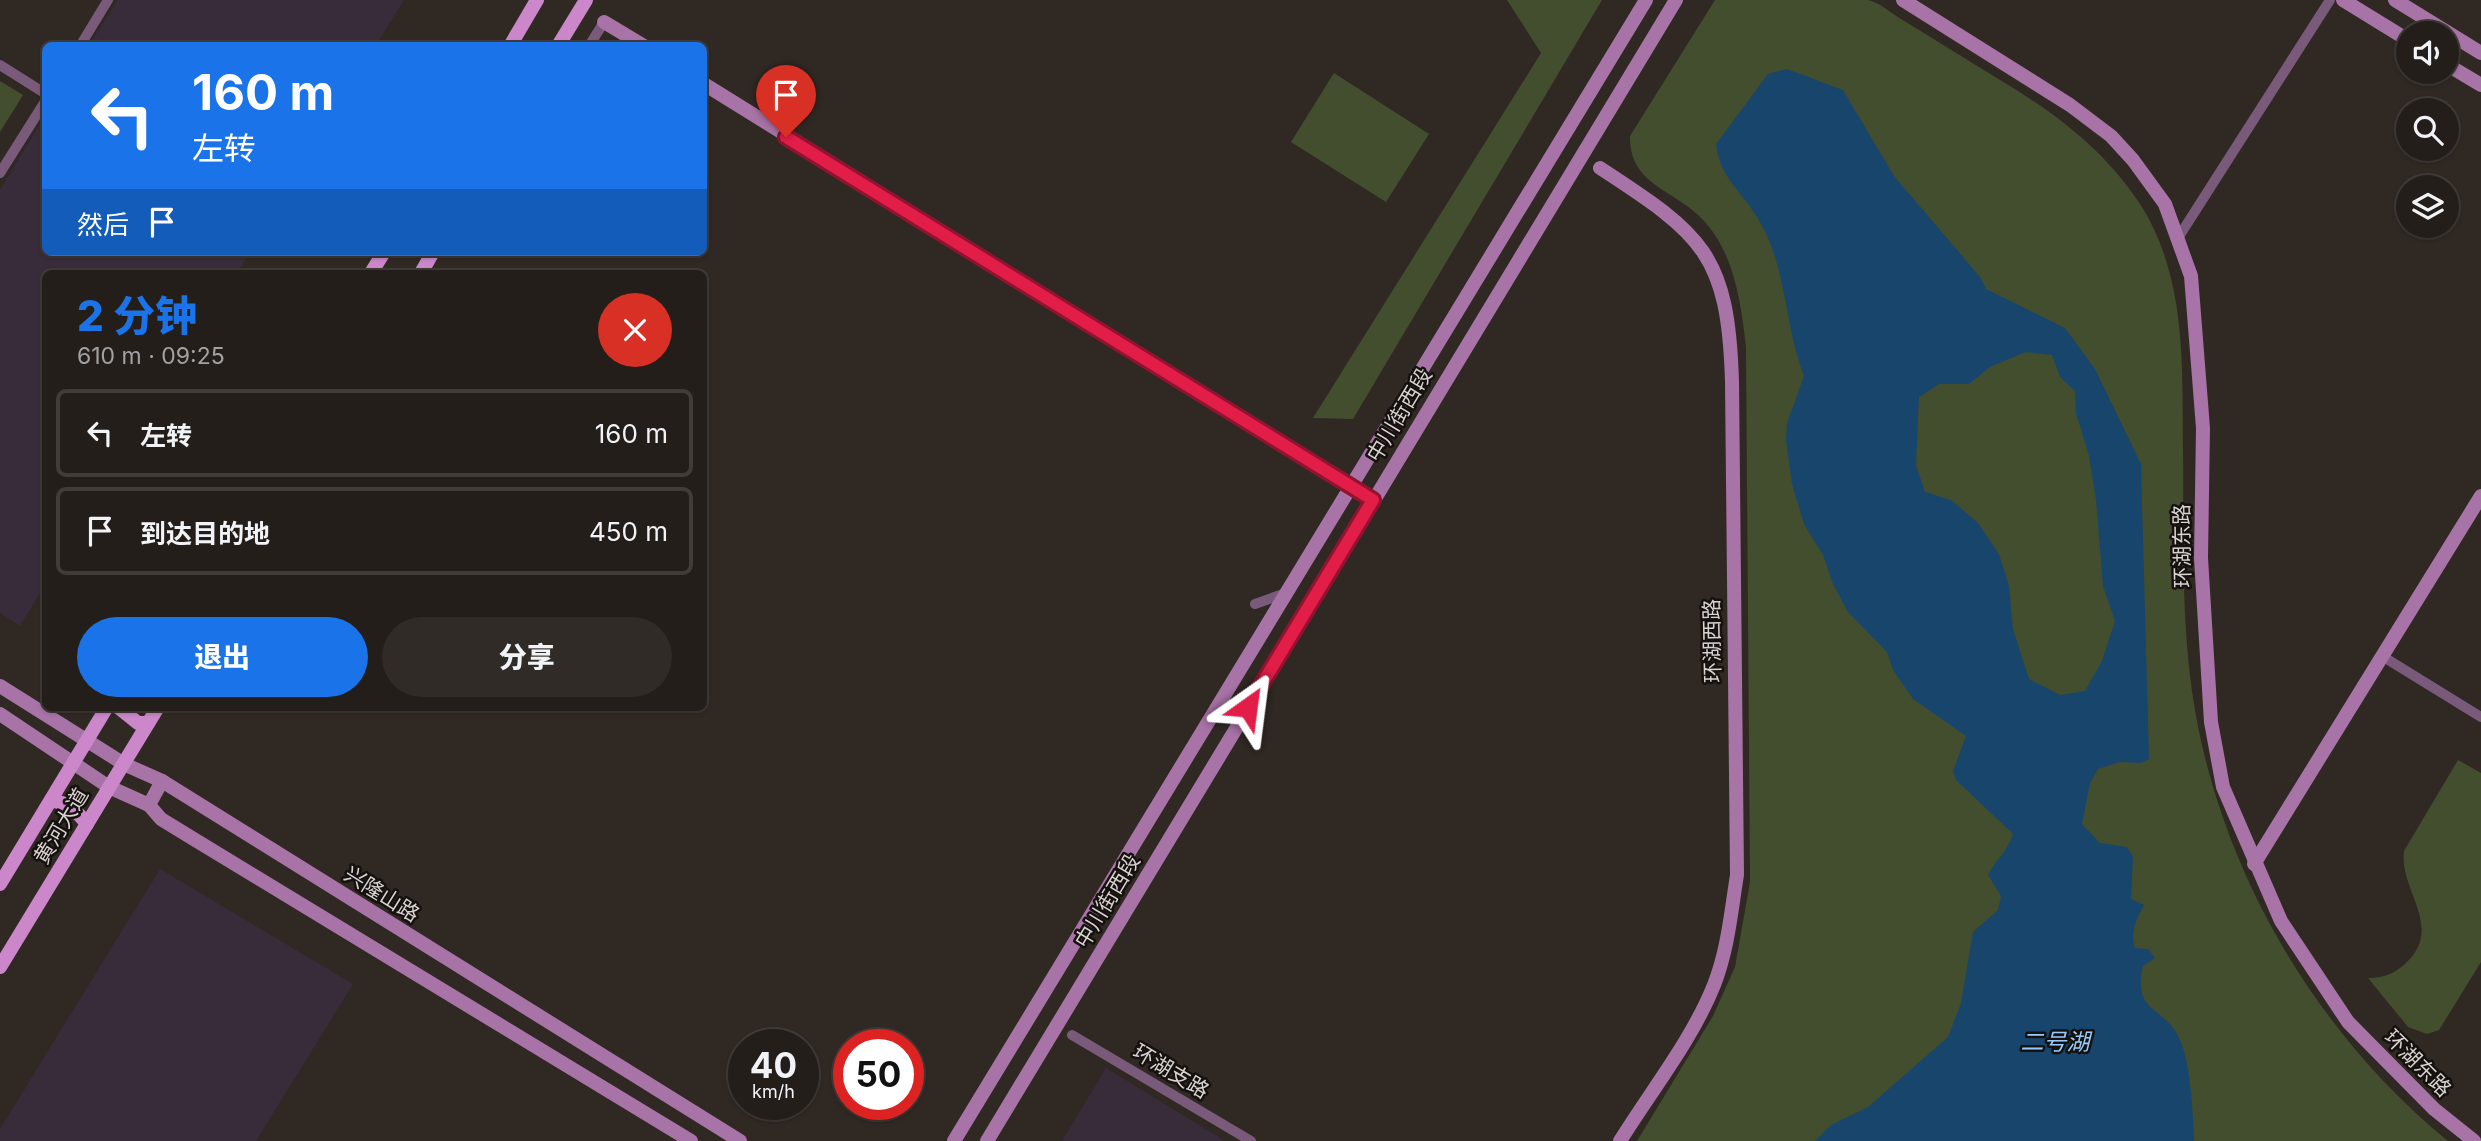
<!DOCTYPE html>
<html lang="zh">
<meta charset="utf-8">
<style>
body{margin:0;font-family:Inter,"Noto Sans SC",sans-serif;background:#302b27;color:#f1f3f6;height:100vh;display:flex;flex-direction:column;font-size:26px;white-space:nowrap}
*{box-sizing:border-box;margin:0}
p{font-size:23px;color:#a3a2a2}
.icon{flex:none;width:38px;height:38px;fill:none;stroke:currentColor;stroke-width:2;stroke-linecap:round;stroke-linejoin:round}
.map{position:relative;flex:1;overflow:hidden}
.drawer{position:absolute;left:42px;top:270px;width:665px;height:441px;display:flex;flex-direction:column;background:#241e1a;border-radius:10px;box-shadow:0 2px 5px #0004,0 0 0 2px #413c39}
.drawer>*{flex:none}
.hud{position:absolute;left:42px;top:42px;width:665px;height:214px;border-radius:10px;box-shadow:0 2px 5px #0004,0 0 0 2px #413c39;background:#1a73e8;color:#fff;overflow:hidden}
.controls{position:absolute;left:2396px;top:21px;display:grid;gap:14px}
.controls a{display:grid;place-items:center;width:63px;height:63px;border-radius:50%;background:#241e1a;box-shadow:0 2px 5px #0004,0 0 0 2px #413c39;font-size:35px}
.speed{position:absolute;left:728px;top:1029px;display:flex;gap:14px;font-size:35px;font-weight:700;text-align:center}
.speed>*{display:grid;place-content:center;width:91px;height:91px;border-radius:50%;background:#241e1a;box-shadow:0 2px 5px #0004,0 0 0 2px #413c39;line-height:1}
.speed small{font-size:18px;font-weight:400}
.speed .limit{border:10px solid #d22;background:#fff;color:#111}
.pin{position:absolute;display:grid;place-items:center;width:60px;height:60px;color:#fff;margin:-72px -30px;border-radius:50% 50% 50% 0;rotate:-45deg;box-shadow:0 0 7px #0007}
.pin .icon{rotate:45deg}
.me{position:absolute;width:77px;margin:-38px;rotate:31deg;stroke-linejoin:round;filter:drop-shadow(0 0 5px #0008)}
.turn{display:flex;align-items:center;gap:24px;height:147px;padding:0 35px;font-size:32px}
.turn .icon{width:91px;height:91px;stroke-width:2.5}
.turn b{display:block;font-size:49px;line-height:60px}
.then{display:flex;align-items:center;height:66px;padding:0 35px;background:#0003;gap:14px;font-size:26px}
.round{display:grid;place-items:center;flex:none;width:74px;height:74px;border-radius:37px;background:#302b27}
.overview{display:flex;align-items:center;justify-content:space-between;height:119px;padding:0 35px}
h1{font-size:42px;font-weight:800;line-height:52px;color:#1a73e8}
.button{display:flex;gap:14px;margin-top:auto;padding:14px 35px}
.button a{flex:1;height:80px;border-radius:42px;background:#1a73e8;color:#fff;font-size:28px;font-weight:800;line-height:80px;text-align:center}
.button a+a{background:#302b27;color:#f1f3f6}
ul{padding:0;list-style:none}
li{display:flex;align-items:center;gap:21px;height:88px;margin:0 14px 10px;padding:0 21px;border:4px solid #413c39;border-radius:10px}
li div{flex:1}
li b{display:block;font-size:26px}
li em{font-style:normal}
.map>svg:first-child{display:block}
.commercial{fill:#392c3a}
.green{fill:#434e2f}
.water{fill:#18456b;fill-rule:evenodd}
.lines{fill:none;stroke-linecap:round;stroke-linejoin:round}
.street{stroke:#7a5a7a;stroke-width:10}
.secondary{stroke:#a873a7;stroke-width:14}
.primary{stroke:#cb87ca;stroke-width:14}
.route-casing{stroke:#92132f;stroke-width:18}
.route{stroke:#e11d48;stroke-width:12}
.labels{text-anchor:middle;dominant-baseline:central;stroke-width:5;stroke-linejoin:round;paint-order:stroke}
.street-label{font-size:21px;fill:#d8d3d0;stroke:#15110f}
.water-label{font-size:23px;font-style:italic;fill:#97cbfd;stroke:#15110f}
</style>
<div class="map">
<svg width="2481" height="1141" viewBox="0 0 2481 1141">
<rect width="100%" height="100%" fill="#302823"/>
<!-- commercial -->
<g class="commercial">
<path d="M118 0H404L376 45H89Z"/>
<path d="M45 116 46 252H250L237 273H46L45 585 20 626 0 613V190Z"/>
<path d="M160 869 353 984 256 1141H0V1129Z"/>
<path d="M1106 1068 1225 1141H1062Z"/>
</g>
<!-- green -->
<g class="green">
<path d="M1507 0H1602L1353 419 1313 418 1541 53Z"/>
<path d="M1715 0C1751 0 1787 0 1822 0 1836 0 1854 0 1868 0 1879 2 1891 13 1901 19 1936 40 1970 62 2005 83 2058 115 2106 152 2140 204 2187 277 2182 366 2183 449 2184 537 2180 628 2196 716 2226 879 2319 1036 2448 1141H1637L1713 1016 1735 967 1750 882 1746 347C1741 304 1735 255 1704 221 1675 189 1629 186 1630 136Z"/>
<path d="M1334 73 1429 134 1386 202 1291 142Z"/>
<path d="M0 81 23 95 0 132Z"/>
<path d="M2458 760 2481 773V962L2439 1030 2427 1034 2408 1027 2368 978C2385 978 2396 973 2408 961 2443 925 2399 890 2404 851Z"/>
</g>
<!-- water -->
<path class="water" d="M1787 69 1843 90 1894 176 1981 278 1986 289 2065 328 2095 369 2141 464 2149 759 2141 763 2120 762 2098 769 2090 783 2082 824 2100 843 2127 847 2133 857 2131 899 2144 905C2136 921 2130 931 2135 948L2148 949 2155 958 2143 966C2132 1014 2164 1005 2179 1038 2191 1062 2193 1114 2194 1141H1815L1831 1125 1868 1107 1948 1037 1961 1003 1973 932 1998 910 2001 896 1988 875C1996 859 2008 851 2013 834L1956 780 1953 771 1966 736 1913 699 1893 670 1887 652 1848 612 1833 584 1823 555 1804 524 1792 484 1786 440 1787 423 1804 376C1784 325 1787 264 1757 217 1740 189 1720 178 1716 144L1768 74ZM2026 352 2052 355 2060 377 2075 391 2076 413 2089 456 2096 500 2103 586 2115 621 2102 661 2085 691 2060 695 2029 679 2013 629 2009 586 1999 554 1978 523 1951 500 1925 492 1916 465 1919 397 1939 384H1969L1990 367Z"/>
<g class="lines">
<!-- street -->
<g class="street">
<path d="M80 46 108 0"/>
<path d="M589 46 604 22"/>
<path d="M0 65 46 94"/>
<path d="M0 173 46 100"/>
<path d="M2178 238 2330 0"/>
<path d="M1255 604 1286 593"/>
<path d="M2382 656 2481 717"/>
<path d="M1072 1035 1251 1141"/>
</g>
<!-- secondary -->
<g class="secondary">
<path d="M1903 0 2070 105 2111 136 2133 160 2165 204 2191 276 2203 428 2201 558 2211 722 2223 787 2281 921 2348 1022 2434 1109 2474 1141"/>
<path d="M2343 0 2408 40"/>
<path d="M2395 0 2481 53"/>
<path d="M604 22 644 46"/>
<path d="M2446 64 2481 85"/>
<path d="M704 84 1373 500"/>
<path d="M1600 168C1703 235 1728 254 1732 381L1737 875C1731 912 1728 949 1714 985 1692 1040 1651 1091 1620 1141"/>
<path d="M0 686 124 764 162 781 740 1141"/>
<path d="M0 714 109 787 149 805 161 819 192 838 691 1141"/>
<path d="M149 805 162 781"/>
<path d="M2254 864 2481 496"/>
<path d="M954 1141 1646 0"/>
<path d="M987 1141 1676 0"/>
</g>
<!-- primary -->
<g class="primary">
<path d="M510 46 537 0"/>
<path d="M558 46 586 0"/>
<path d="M371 273 384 252"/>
<path d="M421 273 433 252"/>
<path d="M118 707 138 723H148"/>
<path d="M51 800C67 803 77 811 87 824"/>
<path d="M0 884 107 707"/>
<path d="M0 967 158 707"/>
</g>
</g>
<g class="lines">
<!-- route casing -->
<g class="route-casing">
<path id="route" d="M786 137 1373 500 1248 707"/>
</g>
<!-- route -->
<use href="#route" class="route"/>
</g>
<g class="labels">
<!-- street labels -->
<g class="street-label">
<text transform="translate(1399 415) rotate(-59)">中川街西段</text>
<text transform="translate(2182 546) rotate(-91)">环湖东路</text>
<text transform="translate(1712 641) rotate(-91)">环湖西路</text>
<text transform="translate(61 826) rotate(-59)">黄河大道</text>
<text transform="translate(382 894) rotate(32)">兴隆山路</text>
<text transform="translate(1107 901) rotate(-59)">中川街西段</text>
<text transform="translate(2418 1063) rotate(45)">环湖东路</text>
<text transform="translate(1171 1071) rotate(31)">环湖支路</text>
</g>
<!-- water labels -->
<g class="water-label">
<text x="2055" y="1042">二号湖</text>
</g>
</g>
</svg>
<div class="controls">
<a><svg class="icon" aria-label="sound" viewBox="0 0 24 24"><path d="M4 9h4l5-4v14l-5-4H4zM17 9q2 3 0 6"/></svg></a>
<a><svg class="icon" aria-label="search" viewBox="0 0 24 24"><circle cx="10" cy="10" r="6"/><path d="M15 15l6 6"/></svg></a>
<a><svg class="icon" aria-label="layers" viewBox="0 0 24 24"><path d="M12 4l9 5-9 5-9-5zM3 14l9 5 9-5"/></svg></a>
</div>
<div class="speed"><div>40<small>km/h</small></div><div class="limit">50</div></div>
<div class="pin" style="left:786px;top:137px;background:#d93025"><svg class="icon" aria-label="arrive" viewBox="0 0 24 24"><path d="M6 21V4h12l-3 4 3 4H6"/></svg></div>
<svg class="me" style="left:1248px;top:707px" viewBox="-20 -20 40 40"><path d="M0-17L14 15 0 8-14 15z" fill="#e11d48" stroke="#fff" stroke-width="4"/></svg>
<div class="hud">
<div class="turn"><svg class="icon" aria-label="left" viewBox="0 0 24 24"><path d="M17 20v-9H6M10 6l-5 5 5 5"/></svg><div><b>160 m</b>左转</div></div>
<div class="then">然后<svg class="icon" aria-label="arrive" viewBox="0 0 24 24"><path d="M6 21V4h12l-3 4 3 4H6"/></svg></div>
</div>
<section class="drawer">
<div class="overview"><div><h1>2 分钟</h1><p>610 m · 09:25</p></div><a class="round" style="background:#d93025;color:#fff"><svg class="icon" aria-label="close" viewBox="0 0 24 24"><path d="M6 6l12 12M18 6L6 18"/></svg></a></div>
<ul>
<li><svg class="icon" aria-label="left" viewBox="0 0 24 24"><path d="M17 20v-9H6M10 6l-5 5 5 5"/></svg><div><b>左转</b></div><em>160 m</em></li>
<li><svg class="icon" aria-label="arrive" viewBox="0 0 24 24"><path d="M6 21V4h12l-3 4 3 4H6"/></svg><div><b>到达目的地</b></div><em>450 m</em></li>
</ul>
<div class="button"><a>退出</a><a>分享</a></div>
</section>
</div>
